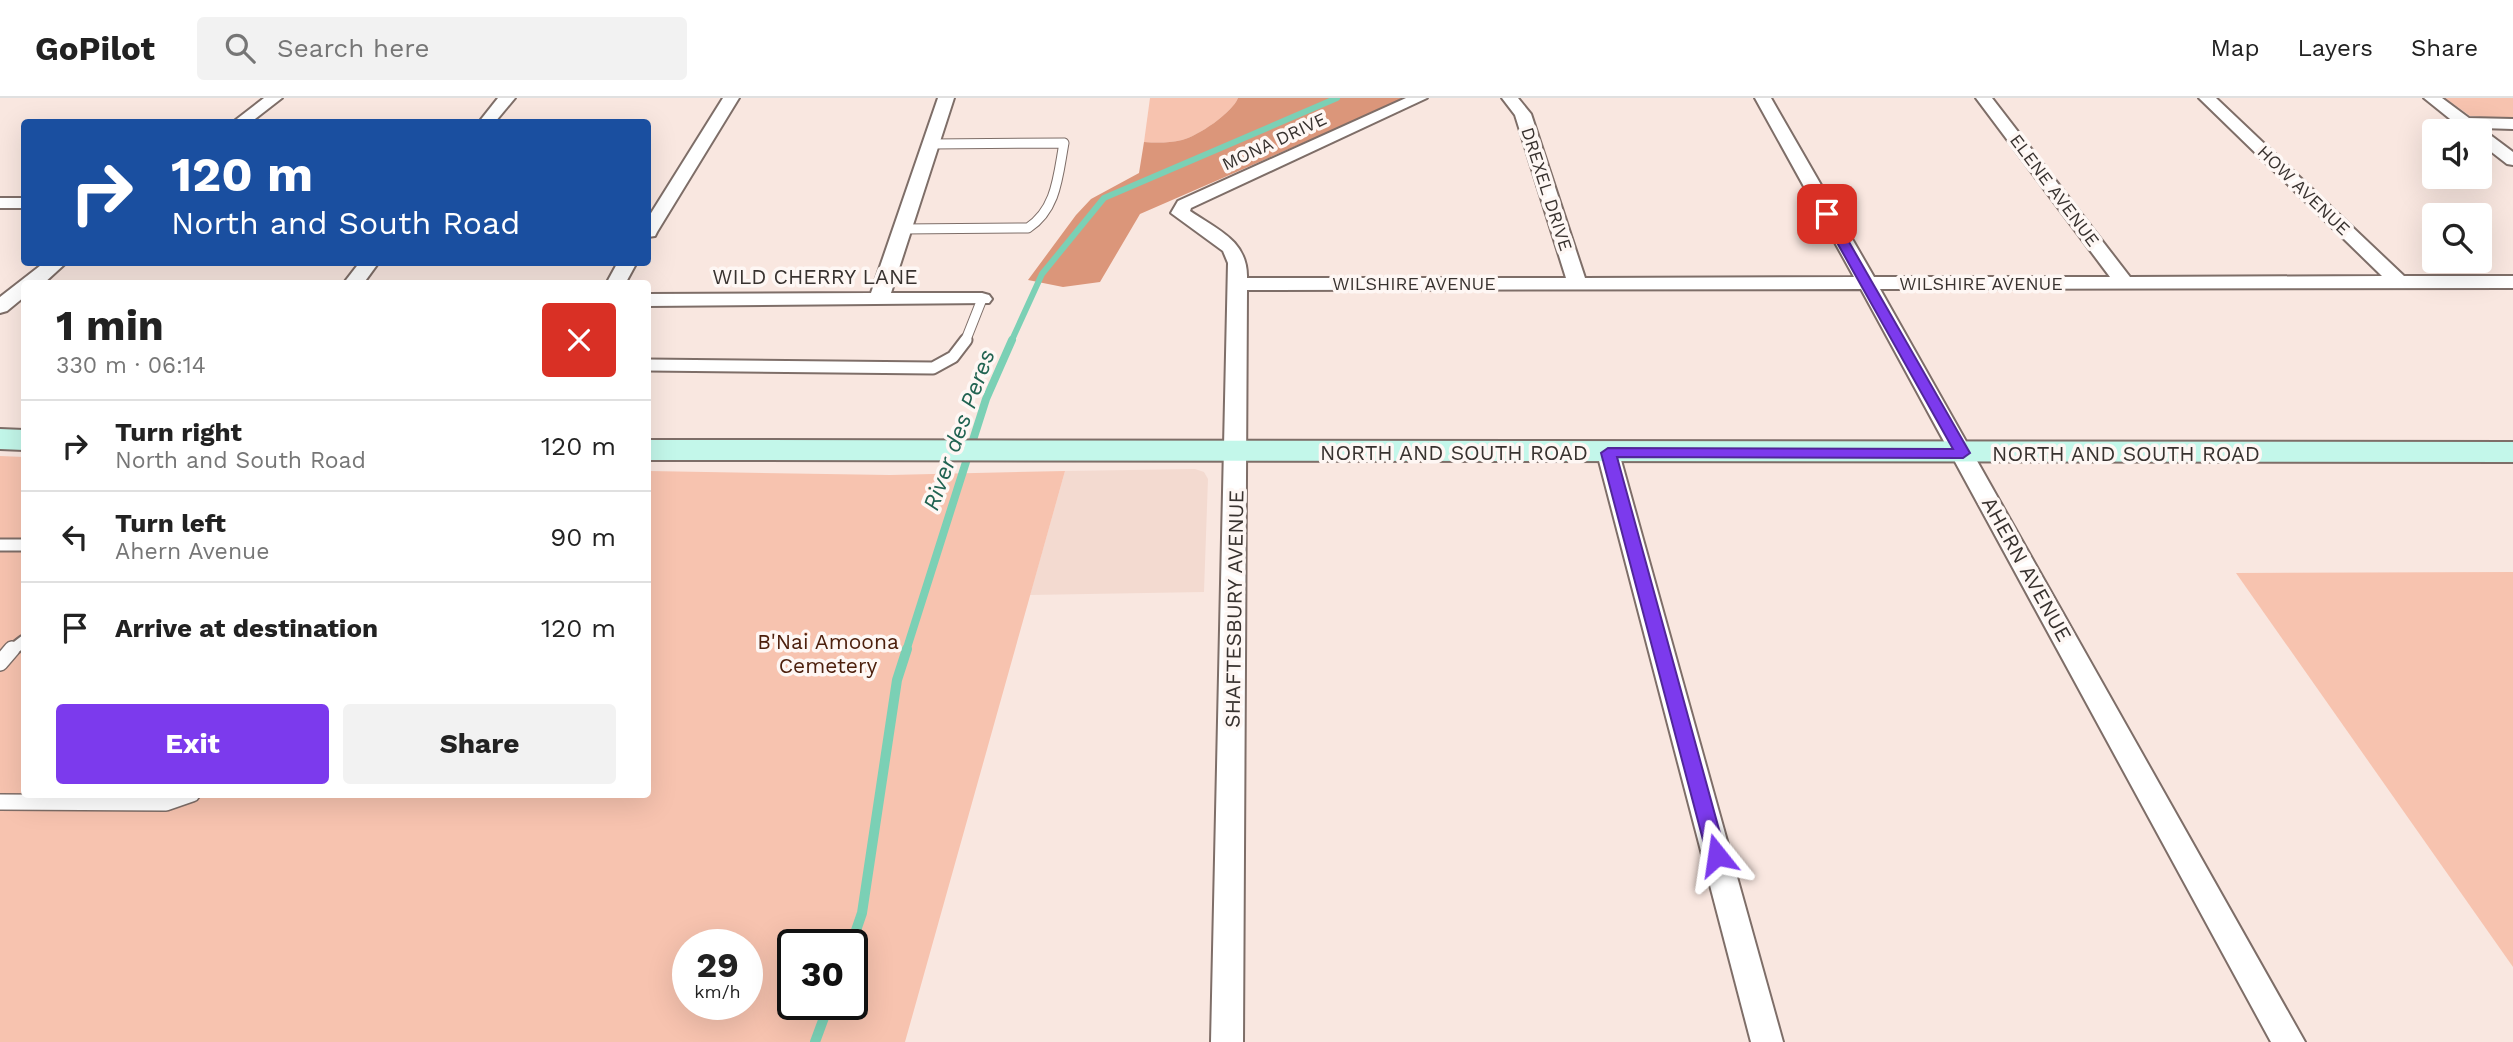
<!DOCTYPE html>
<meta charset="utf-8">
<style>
body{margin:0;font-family:"Work Sans",sans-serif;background:#f2f2f2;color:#222;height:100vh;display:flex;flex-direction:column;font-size:26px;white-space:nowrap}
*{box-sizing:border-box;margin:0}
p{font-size:23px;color:#767676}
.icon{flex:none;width:38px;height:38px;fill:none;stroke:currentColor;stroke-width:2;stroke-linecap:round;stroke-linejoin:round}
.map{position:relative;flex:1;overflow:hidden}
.drawer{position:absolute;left:21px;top:182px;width:630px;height:518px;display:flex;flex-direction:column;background:#fff;border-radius:7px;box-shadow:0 7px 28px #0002}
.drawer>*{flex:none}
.guide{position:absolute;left:21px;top:21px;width:630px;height:147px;border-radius:7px;box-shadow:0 7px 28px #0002;background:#1a4fa0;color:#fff;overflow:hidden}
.buttons{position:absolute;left:2422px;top:21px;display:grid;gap:14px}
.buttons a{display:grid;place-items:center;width:70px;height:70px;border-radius:7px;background:#fff;box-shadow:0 7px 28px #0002;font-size:35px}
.speed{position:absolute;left:672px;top:831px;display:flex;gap:14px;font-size:35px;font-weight:700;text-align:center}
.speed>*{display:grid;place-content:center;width:91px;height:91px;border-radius:50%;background:#fff;box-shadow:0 7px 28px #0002;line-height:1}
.speed small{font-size:18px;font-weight:400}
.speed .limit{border:4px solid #111;border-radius:10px;background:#fff;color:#111}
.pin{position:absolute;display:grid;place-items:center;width:60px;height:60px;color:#fff;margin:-30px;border-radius:14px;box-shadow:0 4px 10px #0006}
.me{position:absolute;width:77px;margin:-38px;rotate:345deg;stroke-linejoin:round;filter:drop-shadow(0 0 5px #0008)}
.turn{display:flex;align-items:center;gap:24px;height:147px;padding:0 35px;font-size:32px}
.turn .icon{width:91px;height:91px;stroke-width:2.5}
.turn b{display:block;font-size:49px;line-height:60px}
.round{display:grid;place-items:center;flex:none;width:74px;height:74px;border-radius:7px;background:#f2f2f2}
.head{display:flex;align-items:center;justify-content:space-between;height:119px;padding:0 35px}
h1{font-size:42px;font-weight:700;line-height:52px}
.primary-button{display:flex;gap:14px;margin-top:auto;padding:14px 35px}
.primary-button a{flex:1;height:80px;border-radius:7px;background:#7c3aed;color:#fff;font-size:28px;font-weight:700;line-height:80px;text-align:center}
.primary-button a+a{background:#f2f2f2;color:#222}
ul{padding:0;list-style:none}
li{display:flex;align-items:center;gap:21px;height:91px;padding:0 35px;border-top:2px solid #e0e0e0}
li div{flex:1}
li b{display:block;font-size:26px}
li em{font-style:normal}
header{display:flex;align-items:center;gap:42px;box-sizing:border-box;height:98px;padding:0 35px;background:#fff;border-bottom:2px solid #e0e0e0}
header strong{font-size:33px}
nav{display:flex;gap:38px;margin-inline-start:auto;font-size:24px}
.search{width:490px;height:63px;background:#f2f2f2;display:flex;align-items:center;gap:18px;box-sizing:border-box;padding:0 24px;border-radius:7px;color:#767676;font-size:26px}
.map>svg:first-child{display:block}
.built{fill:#f3dad0}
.green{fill:#f7c3af;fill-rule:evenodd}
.forest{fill:#db967a}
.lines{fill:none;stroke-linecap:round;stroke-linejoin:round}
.stream-far2{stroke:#7bd0b5;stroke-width:6}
.stream-far1{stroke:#7bd0b5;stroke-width:8}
.stream{stroke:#7bd0b5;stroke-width:10}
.lane-far2-casing{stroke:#7e6e68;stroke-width:11}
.lane-far1-casing{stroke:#7e6e68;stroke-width:15}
.lane-casing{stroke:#7e6e68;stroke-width:18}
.street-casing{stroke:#7e6e68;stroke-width:4}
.secondary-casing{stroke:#7e6e68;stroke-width:4}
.lane-far2{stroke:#fff;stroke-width:9}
.lane-far1{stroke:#fff;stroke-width:11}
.lane{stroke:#fff;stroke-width:15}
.street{fill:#fff;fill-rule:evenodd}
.secondary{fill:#c3f7ea;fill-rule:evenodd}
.route{fill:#7c3aed;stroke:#51269a;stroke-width:2}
.labels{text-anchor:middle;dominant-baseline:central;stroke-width:7;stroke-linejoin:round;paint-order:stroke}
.far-street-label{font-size:18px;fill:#38322f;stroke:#fef7f4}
.street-label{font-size:21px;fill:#38322f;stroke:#fef7f4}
.park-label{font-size:21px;fill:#4d200d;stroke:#fef7f4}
.water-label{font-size:23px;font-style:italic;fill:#216351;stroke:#fef7f4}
</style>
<header>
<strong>GoPilot</strong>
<div class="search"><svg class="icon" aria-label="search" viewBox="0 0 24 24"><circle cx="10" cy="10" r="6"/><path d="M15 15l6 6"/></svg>Search here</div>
<nav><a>Map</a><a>Layers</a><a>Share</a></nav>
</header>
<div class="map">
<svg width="2513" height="944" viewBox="0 0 2513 944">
<rect width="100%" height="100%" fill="#f9e7e0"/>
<!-- built -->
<path class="built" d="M1195 371 1204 374 1208 381 1204 494 1030 497 1065 373Z"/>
<!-- green -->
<g class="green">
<path d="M1150 0H1238C1232 15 1198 38 1182 42 1169 45 1157 45 1144 44Z"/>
<path d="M2445 0H2513V21L2470 18Z"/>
<path d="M0 358 24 359V696H648V373L890 377 1065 373 905 944H0ZM688 847H747V906H688ZM793 847H852V906H793Z"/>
<path d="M2513 474V869L2236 475Z"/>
</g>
<!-- forest -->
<path class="forest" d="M1238 0H1406L1140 116 1100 184 1063 189 1028 182 1076 117 1091 101 1139 75 1144 44C1157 45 1169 45 1182 42 1198 38 1232 15 1238 0Z"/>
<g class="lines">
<!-- stream-far2 -->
<path class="stream-far2" d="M1011 244 1042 176 1104 100 1337 0"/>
<!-- stream-far1 -->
<path class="stream-far1" d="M906 553 986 301 1012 242"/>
<!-- stream -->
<g class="stream">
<path d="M851 847 862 815 897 582 907 551"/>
<path d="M815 944 829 906"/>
</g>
<!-- lane-far2 casing -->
<g class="lane-far2-casing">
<g id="lane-far2">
<path d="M902 131 1028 130C1057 111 1058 77 1064 45L931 46"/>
<path d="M965 244 982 201"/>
</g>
</g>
<!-- lane-far1 casing -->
<g class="lane-far1-casing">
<g id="lane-far1">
<path d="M648 267 933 270 953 259 966 242"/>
<path d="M0 447H24"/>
<path d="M11 553 24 543"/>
</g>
</g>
<!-- lane casing -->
<g class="lane-casing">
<g id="lane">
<path d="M0 565 12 551"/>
<path d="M0 704 166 705 192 696"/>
</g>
</g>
<!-- street casing -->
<g class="street-casing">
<g id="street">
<path d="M264 0H282L251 24H233Z"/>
<path d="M498 0H515L495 24H479Z"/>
<path d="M723 0H739L657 134 655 138 648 139V120Z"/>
<path d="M938 0H954L891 195H982L989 197 992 201 989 205 648 208V196L871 195Z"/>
<path d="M1406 0H1427L1191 110 1190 113C1218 132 1248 143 1247 180H1566L1515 17 1502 0H1518L1531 16 1585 180 1854 179 1755 0H1771L1874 179H2110L1976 0H1992L2130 179 2382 178 2199 0H2216L2404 178H2513V190L1880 191 2305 944H2271L1861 191 1247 192 1243 944H1211L1228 165 1223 153 1171 115 1178 103Z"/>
<path d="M2424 0H2442L2469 20 2513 21V31L2481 30 2513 54V67L2507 66 2480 45V33H2465Z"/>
<rect x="0" y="100" width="24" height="10"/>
<path d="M45 164H67L43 186H24V199L7 213 0 215V199Z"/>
<path d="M360 164H379L363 186H343Z"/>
<path d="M618 164H637L625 186H606Z"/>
<path d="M1608 348 1616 350 1619 355 1783 944H1751L1597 355 1600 350Z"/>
</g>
</g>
<!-- secondary casing -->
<g class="secondary-casing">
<g id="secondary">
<path d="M0 331 24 332V352L0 351Z"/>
<path d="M648 342 2513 344V364L648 362Z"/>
</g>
</g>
<!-- lane-far2 -->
<use href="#lane-far2" class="lane-far2"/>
<!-- lane-far1 -->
<use href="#lane-far1" class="lane-far1"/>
<!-- lane -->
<use href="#lane" class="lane"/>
<!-- street -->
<use href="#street" class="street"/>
<!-- secondary -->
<use href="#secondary" class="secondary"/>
</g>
<!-- route -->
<path class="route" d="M1823 113 1833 116 1970 355 1963 360 1617 359 1726 757 1724 762 1717 765 1710 762 1707 757 1601 355 1608 350 1953 351 1821 116Z"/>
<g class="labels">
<!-- far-street labels -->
<g class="far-street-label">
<text transform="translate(1274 43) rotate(-25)">MONA DRIVE</text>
<text transform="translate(1547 91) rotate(72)">DREXEL DRIVE</text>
<text transform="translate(2055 92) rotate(53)">ELENE AVENUE</text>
<text transform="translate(2304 92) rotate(44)">HOW AVENUE</text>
<text x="1414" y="185">WILSHIRE AVENUE</text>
<text x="1981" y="185">WILSHIRE AVENUE</text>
</g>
<!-- street labels -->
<g class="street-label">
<text x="815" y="178">WILD CHERRY LANE</text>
<text x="1454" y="354">NORTH AND SOUTH ROAD</text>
<text x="2126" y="355">NORTH AND SOUTH ROAD</text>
<text transform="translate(2027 471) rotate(61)">AHERN AVENUE</text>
<text transform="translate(1234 511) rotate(-89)">SHAFTESBURY AVENUE</text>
</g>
<!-- park labels -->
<g class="park-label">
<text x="828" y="543">B'Nai Amoona<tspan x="828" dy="24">Cemetery</tspan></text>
</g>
<!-- water labels -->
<g class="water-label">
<text transform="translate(959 332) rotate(-70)">River des Peres</text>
</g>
</g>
</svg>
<div class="buttons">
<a><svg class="icon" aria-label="sound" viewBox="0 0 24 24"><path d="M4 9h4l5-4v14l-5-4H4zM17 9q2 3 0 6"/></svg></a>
<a><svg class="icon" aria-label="search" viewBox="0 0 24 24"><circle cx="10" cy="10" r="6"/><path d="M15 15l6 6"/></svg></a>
</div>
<div class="speed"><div>29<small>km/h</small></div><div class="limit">30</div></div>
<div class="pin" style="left:1827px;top:116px;background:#d93025"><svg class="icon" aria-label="arrive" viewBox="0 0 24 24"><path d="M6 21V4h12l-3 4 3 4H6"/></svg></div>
<svg class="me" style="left:1717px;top:757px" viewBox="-20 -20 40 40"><path d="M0-17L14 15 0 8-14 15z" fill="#7c3aed" stroke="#fff" stroke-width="4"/></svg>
<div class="guide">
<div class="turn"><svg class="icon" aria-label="right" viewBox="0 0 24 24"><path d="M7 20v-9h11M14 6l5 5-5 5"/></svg><div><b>120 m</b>North and South Road</div></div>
</div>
<section class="drawer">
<div class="head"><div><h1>1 min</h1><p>330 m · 06:14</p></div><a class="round" style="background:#d93025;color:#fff"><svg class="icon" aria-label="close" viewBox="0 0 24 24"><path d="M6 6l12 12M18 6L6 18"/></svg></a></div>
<ul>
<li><svg class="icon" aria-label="right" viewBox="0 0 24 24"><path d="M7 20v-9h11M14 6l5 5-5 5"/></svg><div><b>Turn right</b><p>North and South Road</p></div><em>120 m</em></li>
<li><svg class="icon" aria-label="left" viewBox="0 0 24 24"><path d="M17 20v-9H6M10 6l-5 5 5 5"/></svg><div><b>Turn left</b><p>Ahern Avenue</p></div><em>90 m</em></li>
<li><svg class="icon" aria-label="arrive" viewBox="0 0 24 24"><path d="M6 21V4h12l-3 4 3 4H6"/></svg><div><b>Arrive at destination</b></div><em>120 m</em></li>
</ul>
<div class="primary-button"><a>Exit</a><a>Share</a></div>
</section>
</div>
